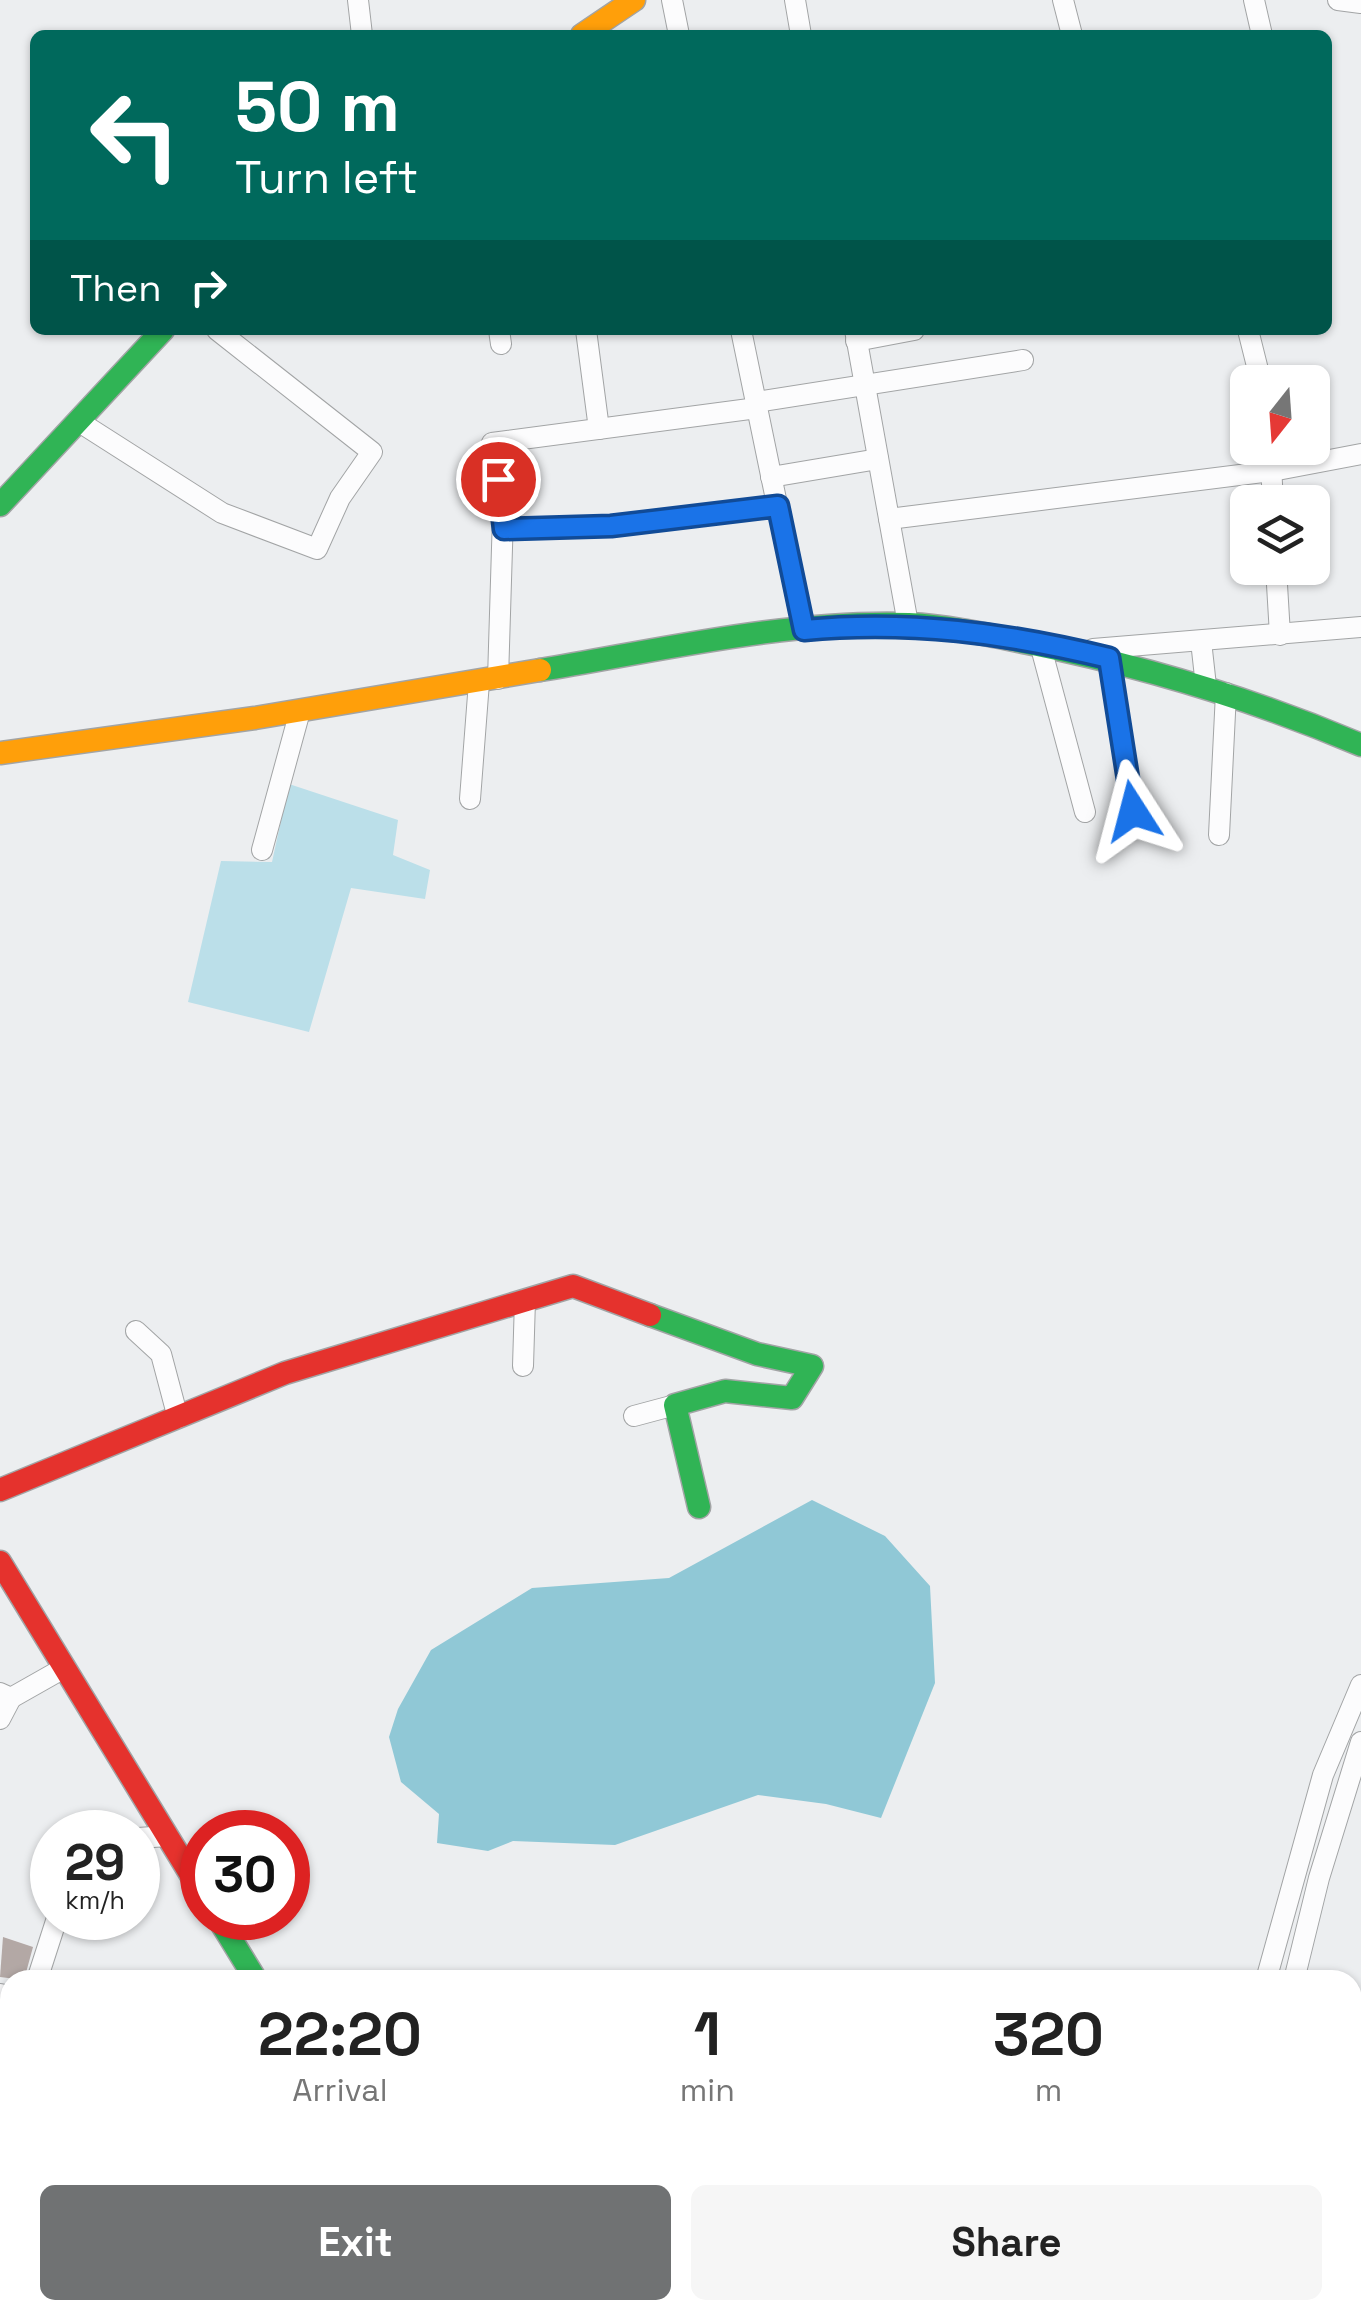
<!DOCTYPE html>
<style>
body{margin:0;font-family:"Space Grotesk",sans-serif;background:#f6f6f6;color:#222;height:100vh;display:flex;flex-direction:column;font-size:38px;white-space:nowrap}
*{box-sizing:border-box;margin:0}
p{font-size:32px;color:#767676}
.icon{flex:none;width:55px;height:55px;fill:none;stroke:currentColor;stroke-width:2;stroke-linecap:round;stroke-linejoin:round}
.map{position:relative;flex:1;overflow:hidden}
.panel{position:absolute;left:0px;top:1970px;width:1362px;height:350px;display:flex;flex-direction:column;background:#fff;border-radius:30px 30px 0 0;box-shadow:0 2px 8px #0004}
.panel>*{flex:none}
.top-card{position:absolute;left:30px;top:30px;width:1302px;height:305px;border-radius:15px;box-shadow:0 2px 8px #0004;background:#00695c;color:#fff;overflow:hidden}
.needle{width:65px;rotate:197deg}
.fabs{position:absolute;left:1230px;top:365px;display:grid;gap:20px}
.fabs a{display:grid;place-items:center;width:100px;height:100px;border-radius:15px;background:#fff;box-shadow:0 2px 8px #0004;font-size:50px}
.speed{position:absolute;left:30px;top:1810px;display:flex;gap:20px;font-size:50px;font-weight:700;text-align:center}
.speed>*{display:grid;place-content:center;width:130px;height:130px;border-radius:50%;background:#fff;box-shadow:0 2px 8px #0004;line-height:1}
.speed small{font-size:25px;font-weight:400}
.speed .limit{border:15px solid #d22;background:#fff;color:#111}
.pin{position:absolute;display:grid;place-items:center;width:85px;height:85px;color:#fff;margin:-42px;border:5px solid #fff;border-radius:50%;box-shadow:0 2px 10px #0007}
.me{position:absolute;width:110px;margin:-55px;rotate:351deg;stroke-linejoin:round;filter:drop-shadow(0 0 8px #0008)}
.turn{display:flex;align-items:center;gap:35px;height:210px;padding:0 40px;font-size:45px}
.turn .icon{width:130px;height:130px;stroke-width:2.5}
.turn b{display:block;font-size:70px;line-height:85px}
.then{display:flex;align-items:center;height:95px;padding:0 40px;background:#0003;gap:20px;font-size:38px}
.eta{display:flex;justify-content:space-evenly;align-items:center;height:170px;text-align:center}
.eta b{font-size:60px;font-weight:700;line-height:70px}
.cta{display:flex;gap:20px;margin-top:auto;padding:20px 40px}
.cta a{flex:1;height:115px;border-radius:15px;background:#707273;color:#fff;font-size:40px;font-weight:700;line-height:115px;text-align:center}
.cta a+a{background:#f6f6f6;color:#222}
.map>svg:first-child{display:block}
.green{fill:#bbdfe9}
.water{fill:#90c8d6}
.building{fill:#b3a8a5}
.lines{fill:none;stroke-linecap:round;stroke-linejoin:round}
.street-casing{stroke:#a2a4a5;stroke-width:22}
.fast-casing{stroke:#a2a4a5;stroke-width:25}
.slow-casing{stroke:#a2a4a5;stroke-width:25}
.jam-casing{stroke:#a2a4a5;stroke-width:25}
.street{stroke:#fcfcfd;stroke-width:20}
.fast{stroke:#30b455;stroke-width:22}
.slow{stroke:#ff9f0a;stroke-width:22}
.jam{stroke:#e5322d;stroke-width:22}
.route-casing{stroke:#114b97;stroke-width:25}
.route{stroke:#1a73e8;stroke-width:18}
</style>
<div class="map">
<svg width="1361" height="2320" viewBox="0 0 1361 2320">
<rect width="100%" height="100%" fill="#eceef0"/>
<!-- green -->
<path class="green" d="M289 784 398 820 393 855 430 870 425 899 351 888 309 1032 188 1002 221 861 272 862Z"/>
<!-- water -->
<path class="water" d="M812 1500 885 1536 930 1586 935 1683 881 1818 826 1804 758 1795 615 1845 513 1841 488 1851 437 1843 439 1814 401 1782 389 1737 398 1709 431 1650 532 1588 669 1578Z"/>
<!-- building -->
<path class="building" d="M3 1937 33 1947 24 1980 0 1977Z"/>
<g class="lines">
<!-- street casing -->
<g class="street-casing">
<g id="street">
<path d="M358 0 362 35"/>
<path d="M672 0 679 35"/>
<path d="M795 0 801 35"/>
<path d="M1063 0 1072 35"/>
<path d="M1254 0 1262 35"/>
<path d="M1338 0 1361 3"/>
<path d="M499 330 501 344"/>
<path d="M586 330 599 429"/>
<path d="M741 330 803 630"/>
<path d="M855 330 908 624"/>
<path d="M1248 330 1261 382"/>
<path d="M856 341 914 330"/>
<path d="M756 402 1023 360"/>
<path d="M81 423 222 513 317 549 340 498 372 452 217 330"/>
<path d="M1270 448 1273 502"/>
<path d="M771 477 878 459"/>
<path d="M889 519 1272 471 1361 454"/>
<path d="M503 529 611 526 777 506"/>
<path d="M1276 568 1280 635"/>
<path d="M1201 641 1206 686"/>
<path d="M1040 644 1085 812"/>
<path d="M1093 649 1361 627"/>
<path d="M1109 658 1133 811"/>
<path d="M498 679 503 515 492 443 757 408"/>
<path d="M470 799 479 682"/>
<path d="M1219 835 1226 693"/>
<path d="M262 850 300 711"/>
<path d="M136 1331 161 1354 178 1418"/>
<path d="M523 1366 525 1300"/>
<path d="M634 1416 675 1405"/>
<path d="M0 1693 11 1698 64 1668"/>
<path d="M0 1719 11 1698"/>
<path d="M138 1838 168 1836"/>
<path d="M37 1980 57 1918"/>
<path d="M1266 1980 1323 1775 1361 1685"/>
<path d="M1294 1980 1319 1878 1361 1742"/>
<path d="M0 1994 10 1996"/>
<path d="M1314 2310 1317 2320"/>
<path d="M1346 2310 1348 2320"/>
<path d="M94 2320 100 2310"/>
</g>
</g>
<!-- fast casing -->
<g class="fast-casing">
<g id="fast">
<path d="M0 505 163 330"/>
<path d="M540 670C661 650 786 620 909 624 949 626 989 635 1028 643 1143 666 1253 699 1361 745"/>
<path d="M650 1315 757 1354 812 1366 792 1398 725 1391 675 1405 699 1507"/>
<path d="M218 1918 256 1980"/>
</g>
</g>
<!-- slow casing -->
<g class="slow-casing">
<g id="slow">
<path d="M582 35 634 0"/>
<path d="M0 753 255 718 540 670"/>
<path d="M437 2310 443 2320"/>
</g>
</g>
<!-- jam casing -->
<g class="jam-casing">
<g id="jam">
<path d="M0 1490 285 1373 573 1286 650 1315"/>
<path d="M0 1562 202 1893"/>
</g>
</g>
<!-- street -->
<use href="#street" class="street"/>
<!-- fast -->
<use href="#fast" class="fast"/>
<!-- slow -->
<use href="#slow" class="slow"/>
<!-- jam -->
<use href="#jam" class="jam"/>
</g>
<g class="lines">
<!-- route casing -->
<g class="route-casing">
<path id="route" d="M498 479 504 529 611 526 778 506 804 630C908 620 1007 633 1109 658L1133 811"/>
</g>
<!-- route -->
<use href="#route" class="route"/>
</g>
</svg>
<div class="fabs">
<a><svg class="needle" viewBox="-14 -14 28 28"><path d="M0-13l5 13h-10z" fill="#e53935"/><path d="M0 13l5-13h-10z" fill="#767676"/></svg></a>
<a><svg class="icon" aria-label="layers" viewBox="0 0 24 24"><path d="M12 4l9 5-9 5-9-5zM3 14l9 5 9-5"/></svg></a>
</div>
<div class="speed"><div>29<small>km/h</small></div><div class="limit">30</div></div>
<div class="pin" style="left:498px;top:479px;background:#d93025"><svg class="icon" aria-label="arrive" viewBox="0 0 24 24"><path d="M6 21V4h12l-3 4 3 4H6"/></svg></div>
<svg class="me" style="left:1133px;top:811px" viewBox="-20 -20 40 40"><path d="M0-17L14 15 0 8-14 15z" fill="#1a73e8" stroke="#fff" stroke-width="4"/></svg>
<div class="top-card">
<div class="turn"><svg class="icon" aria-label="left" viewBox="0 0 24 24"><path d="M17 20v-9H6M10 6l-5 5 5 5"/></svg><div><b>50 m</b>Turn left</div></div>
<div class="then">Then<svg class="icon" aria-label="right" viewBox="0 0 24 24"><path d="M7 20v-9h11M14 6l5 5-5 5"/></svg></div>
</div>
<section class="panel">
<div class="eta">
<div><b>22:20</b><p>Arrival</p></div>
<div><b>1</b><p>min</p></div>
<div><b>320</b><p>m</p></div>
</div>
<div class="cta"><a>Exit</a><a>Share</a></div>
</section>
</div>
